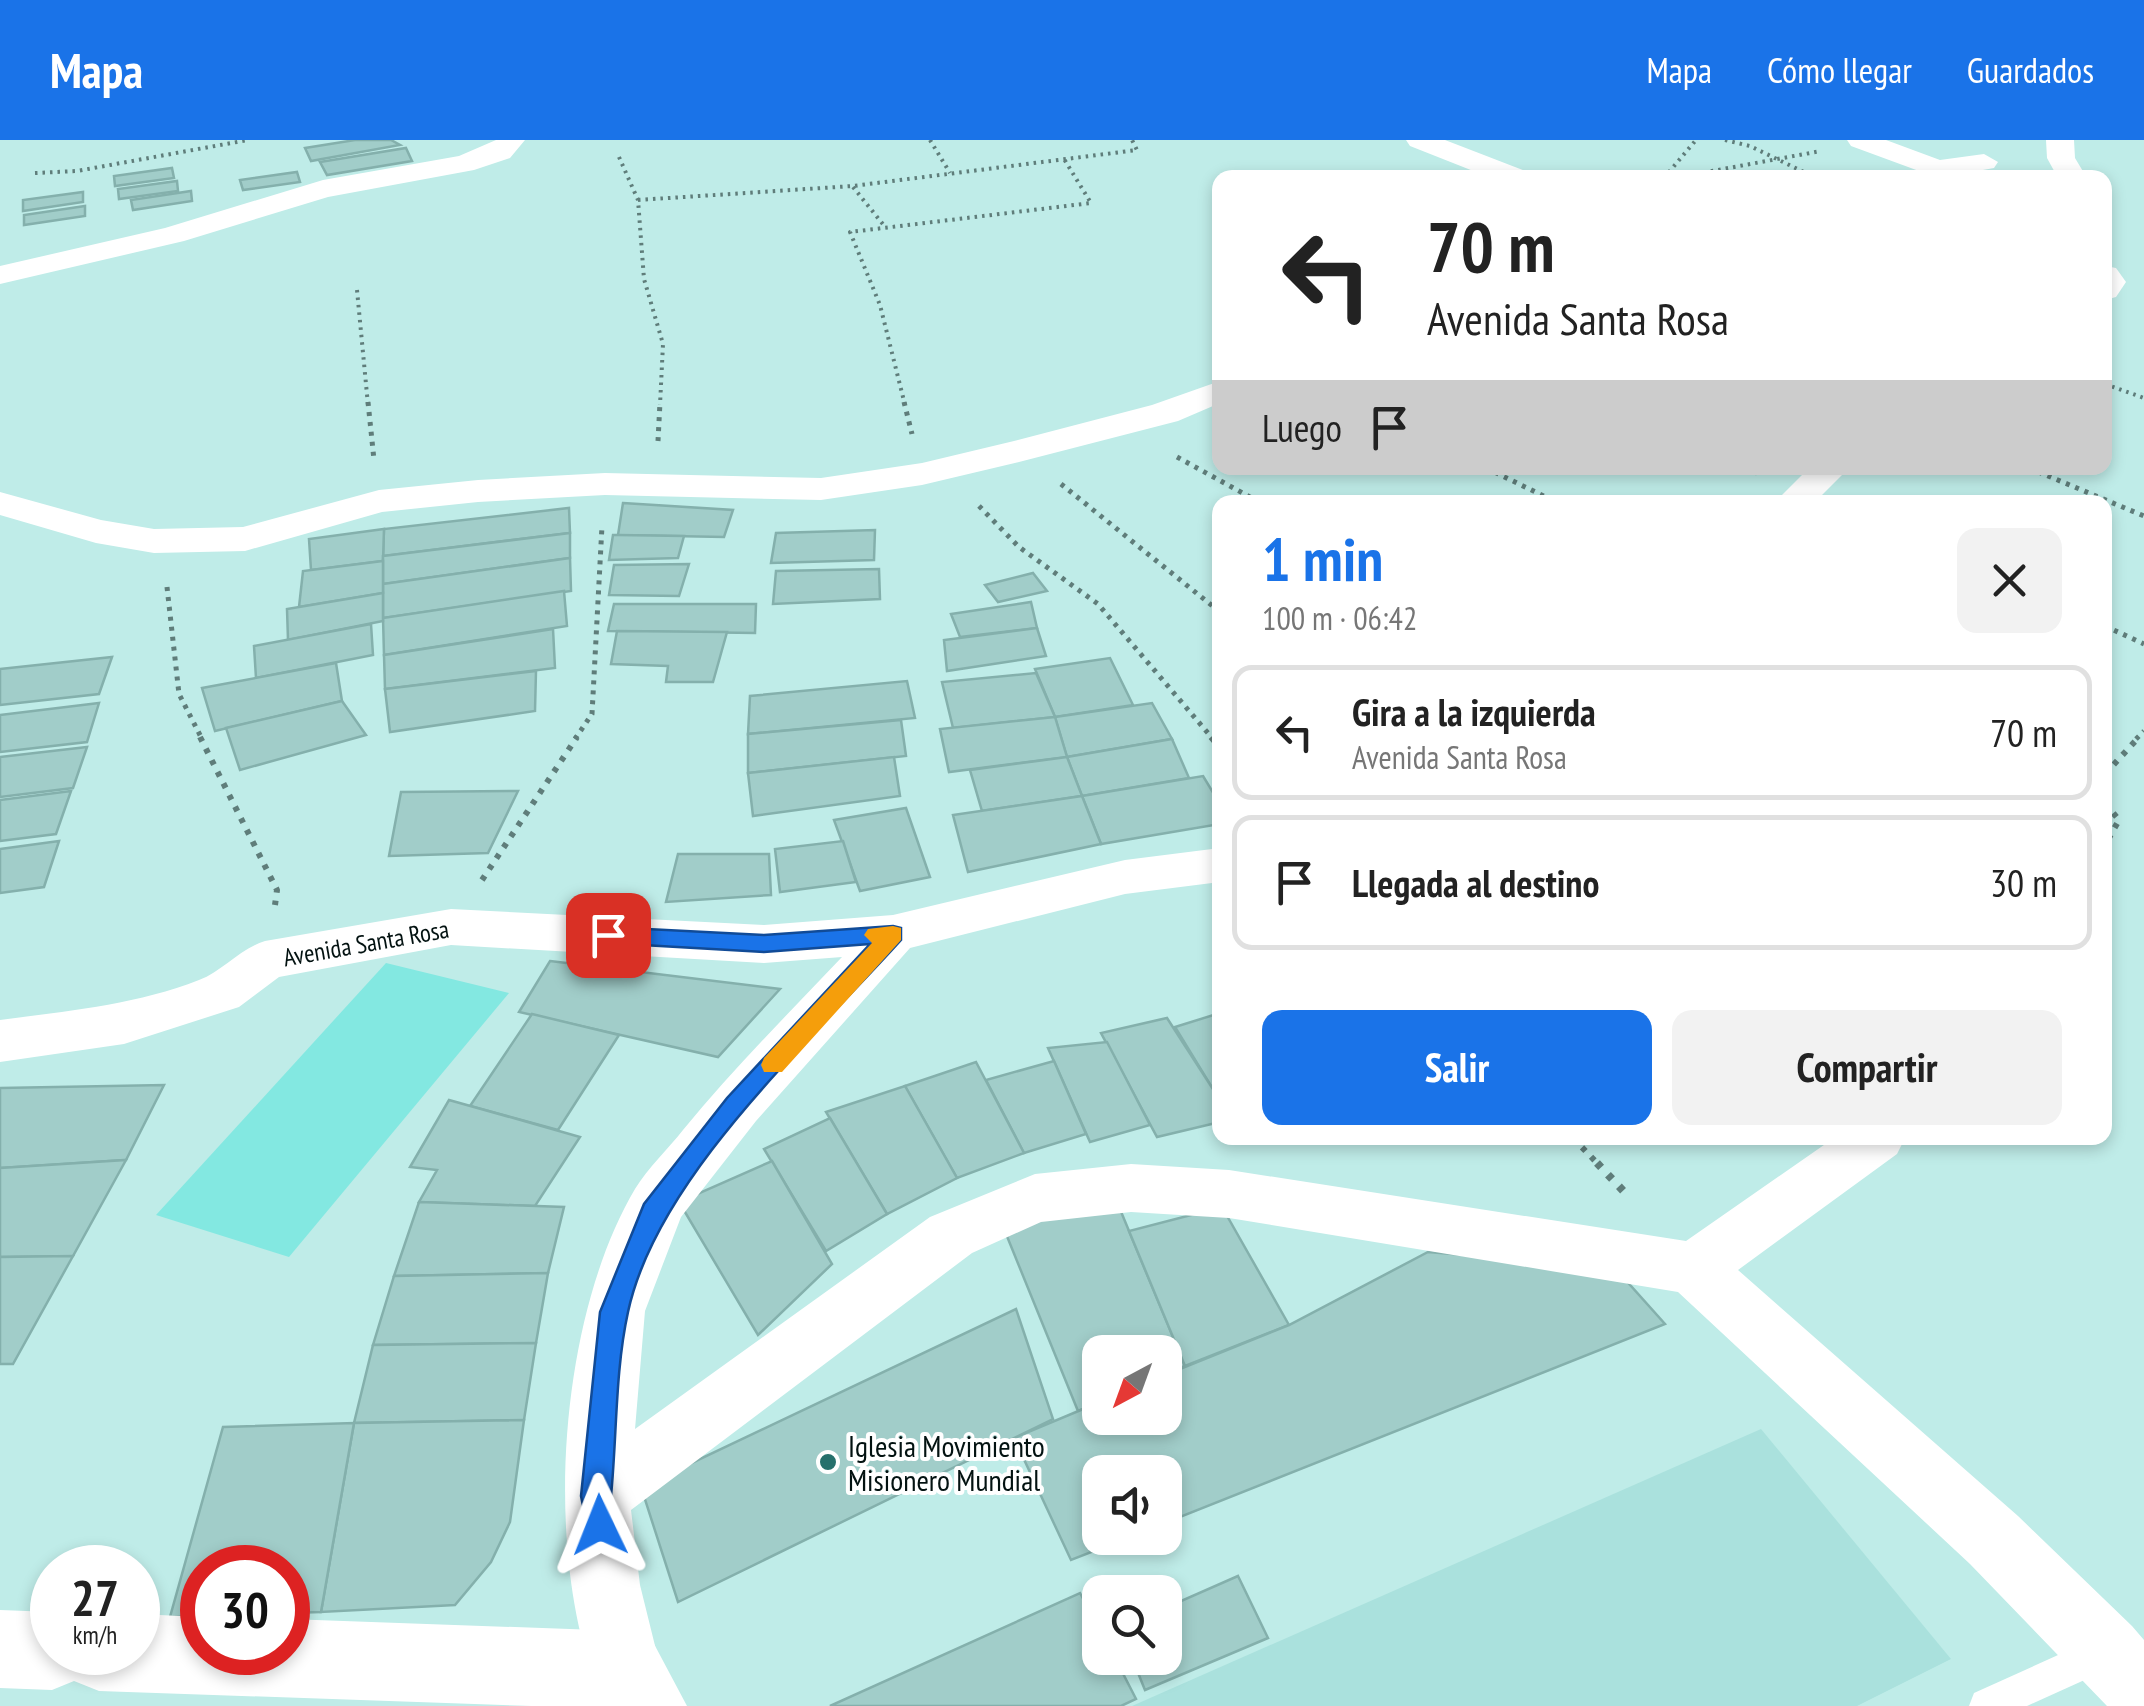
<!DOCTYPE html>
<html lang="es">
<meta charset="utf-8">
<style>
body{margin:0;font-family:"PT Sans Narrow",sans-serif;background:#f2f2f2;color:#222;height:100vh;display:flex;flex-direction:column;font-size:38px;white-space:nowrap}
*{box-sizing:border-box;margin:0}
p{font-size:32px;color:#767676}
.icon{flex:none;width:55px;height:55px;fill:none;stroke:currentColor;stroke-width:2;stroke-linecap:round;stroke-linejoin:round}
.map{position:relative;flex:1;overflow:hidden}
.sheet{position:absolute;left:1212px;top:355px;width:900px;height:650px;display:flex;flex-direction:column;background:#fff;border-radius:20px;box-shadow:0 5px 15px #0003}
.sheet>*{flex:none}
.guide{position:absolute;left:1212px;top:30px;width:900px;height:305px;border-radius:20px;box-shadow:0 5px 15px #0003;background:#fff;color:#222;overflow:hidden}
.needle{width:65px;rotate:221deg}
.buttons{position:absolute;left:1082px;top:1195px;display:grid;gap:20px}
.buttons a{display:grid;place-items:center;width:100px;height:100px;border-radius:20px;background:#fff;box-shadow:0 5px 15px #0003;font-size:50px}
.speed{position:absolute;left:30px;top:1405px;display:flex;gap:20px;font-size:50px;font-weight:700;text-align:center}
.speed>*{display:grid;place-content:center;width:130px;height:130px;border-radius:50%;background:#fff;box-shadow:0 5px 15px #0003;line-height:1}
.speed small{font-size:25px;font-weight:400}
.speed .limit{border:15px solid #d22;background:#fff;color:#111}
.pin{position:absolute;display:grid;place-items:center;width:85px;height:85px;color:#fff;margin:-42px;border-radius:20px;box-shadow:0 5px 15px #0006}
.me{position:absolute;width:110px;margin:-55px;rotate:358deg;stroke-linejoin:round;filter:drop-shadow(0 0 8px #0008)}
.turn{display:flex;align-items:center;gap:35px;height:210px;padding:0 50px;font-size:45px}
.turn .icon{width:130px;height:130px;stroke-width:2.5}
.turn b{display:block;font-size:70px;line-height:85px}
.then{display:flex;align-items:center;height:95px;padding:0 50px;background:#0003;gap:20px;font-size:38px}
.round{display:grid;place-items:center;flex:none;width:105px;height:105px;border-radius:20px;background:#f2f2f2}
.head{display:flex;align-items:center;justify-content:space-between;height:170px;padding:0 50px}
h1{font-size:60px;font-weight:700;line-height:75px;color:#1a73e8}
.button{display:flex;gap:20px;margin-top:auto;padding:20px 50px}
.button a{flex:1;height:115px;border-radius:20px;background:#1a73e8;color:#fff;font-size:40px;font-weight:700;line-height:115px;text-align:center}
.button a+a{background:#f2f2f2;color:#222}
ul{padding:0;list-style:none}
li{display:flex;align-items:center;gap:30px;height:135px;margin:0 20px 15px;padding:0 30px;border:5px solid #e0e0e0;border-radius:20px}
li div{flex:1}
li b{display:block;font-size:38px}
li em{font-style:normal}
header{display:flex;align-items:center;gap:60px;box-sizing:border-box;height:140px;padding:0 50px;background:#1a73e8;color:#fff}
header strong{font-size:48px}
nav{display:flex;gap:55px;margin-inline-start:auto;font-size:35px}
.map>svg:first-child{display:block}
.built{fill:#aae1dd}
.green{fill:#83e8e1}
.building{fill:#a1cdc9;stroke:#84b0ac;stroke-width:2.5}
.lines{fill:none;stroke-linecap:round;stroke-linejoin:round}
.path-far3{stroke:#5f7d7a;stroke-width:4;stroke-dasharray:2.5 5;stroke-linecap:butt}
.path-far2{stroke:#5f7d7a;stroke-width:5;stroke-dasharray:4 6;stroke-linecap:butt}
.path-far1{stroke:#5f7d7a;stroke-width:6;stroke-dasharray:5 8;stroke-linecap:butt}
.path{stroke:#5f7d7a;stroke-width:8;stroke-dasharray:6 10;stroke-linecap:butt}
.lane{fill:#fff;fill-rule:evenodd}
.street{fill:#fff;fill-rule:evenodd}
.secondary{fill:#fff;fill-rule:evenodd}
.route{fill:#1a73e8;stroke:#114b97;stroke-width:2.5}
.slow{fill:#f59e0b}
.poi-dot{fill:#26706c;stroke:#fff;stroke-width:4}
.labels{text-anchor:middle;dominant-baseline:central;stroke-width:8;stroke-linejoin:round;paint-order:stroke}
.street-label{font-size:25px;fill:#031211;stroke:#fff}
.near-poi-label{font-size:30px;fill:#031211;stroke:#fff;text-anchor:start}
</style>
<header>
<strong>Mapa</strong>
<nav><a>Mapa</a><a>Cómo llegar</a><a>Guardados</a></nav>
</header>
<div class="map">
<svg width="2144" height="1566" viewBox="0 0 2144 1566">
<rect width="100%" height="100%" fill="#bfece8"/>
<!-- built -->
<path class="built" d="M1761 1289 1951 1519 1857 1566H1132Z"/>
<!-- green -->
<path class="green" d="M386 823 509 853 289 1117 156 1075Z"/>
<!-- building -->
<g class="building">
<path d="M355 0H391L400 5 311 21 305 8Z"/>
<path d="M406 8 412 21 327 35 320 22Z"/>
<path d="M172 28 174 38 115 46 114 36Z"/>
<path d="M297 32 300 42 243 50 240 40Z"/>
<path d="M177 41 178 51 119 59 118 49Z"/>
<path d="M191 51 192 61 133 70 131 60Z"/>
<path d="M83 52V62L23 71V60Z"/>
<path d="M85 66V76L24 85V75Z"/>
<path d="M623 363 733 370 724 397 618 395Z"/>
<path d="M569 368 570 393 383 416 384 389Z"/>
<path d="M384 389 383 421 311 430 309 399Z"/>
<path d="M875 390 874 420 771 423 776 393Z"/>
<path d="M570 393V418L383 444V416Z"/>
<path d="M613 395H618L684 396 678 418 609 420Z"/>
<path d="M570 418 571 451 383 478V444Z"/>
<path d="M383 421V453L299 467 303 431Z"/>
<path d="M689 424 679 456 609 455 614 425Z"/>
<path d="M879 429 880 459 773 464 776 431Z"/>
<path d="M1033 433 1047 451 998 462 985 445Z"/>
<path d="M564 451 567 486 384 515 383 478Z"/>
<path d="M383 453V481L288 500 287 469Z"/>
<path d="M1031 462 1037 488 960 497 951 474Z"/>
<path d="M614 464H756L755 493 608 491Z"/>
<path d="M371 484 373 515 256 538 254 506Z"/>
<path d="M1037 488 1046 516 947 531 944 500Z"/>
<path d="M553 489 555 528 385 549 384 515Z"/>
<path d="M617 491 727 492 713 542H666L668 526 611 524Z"/>
<path d="M112 517 99 554 0 565V529Z"/>
<path d="M1110 518 1133 565 1055 577 1035 529Z"/>
<path d="M336 523 342 561 215 591 202 548Z"/>
<path d="M536 531 535 571 390 592 385 549Z"/>
<path d="M1036 533 1055 577 953 588 942 542Z"/>
<path d="M907 541 915 578 748 594 750 556Z"/>
<path d="M342 561 366 595 240 630 226 588Z"/>
<path d="M99 563 87 602 0 612V575Z"/>
<path d="M1152 563 1172 599 1067 617 1055 577Z"/>
<path d="M1055 577 1067 617 949 632 940 589Z"/>
<path d="M901 580 906 616 748 633V594Z"/>
<path d="M1172 599 1189 638 1082 656 1067 617Z"/>
<path d="M87 607 73 648 0 657V617Z"/>
<path d="M894 617 900 656 753 676 748 633Z"/>
<path d="M1067 617 1082 656 982 671 970 630Z"/>
<path d="M1203 636 1220 664V684L1101 704 1082 656Z"/>
<path d="M71 651 56 694 0 701V660Z"/>
<path d="M518 651 488 713 389 716 401 652Z"/>
<path d="M1082 656 1101 704 968 732 953 675Z"/>
<path d="M906 668 930 737 860 751 834 680Z"/>
<path d="M59 701 44 747 0 753V709Z"/>
<path d="M843 701 856 742 780 752 775 709Z"/>
<path d="M678 714H769L771 755 666 762Z"/>
<path d="M550 821 780 849 718 917 519 872Z"/>
<path d="M1220 873V959H1219L1175 887Z"/>
<path d="M532 874 619 895 558 990 470 966Z"/>
<path d="M1167 878 1220 960V982L1157 997 1101 893Z"/>
<path d="M1107 902 1150 985 1090 1002 1048 908Z"/>
<path d="M1054 921 1086 994 1024 1013 986 940Z"/>
<path d="M976 922 1024 1013 957 1038 905 946Z"/>
<path d="M164 945 126 1020 0 1028V948Z"/>
<path d="M905 946 957 1038 887 1074 826 972Z"/>
<path d="M449 960 524 981 580 997 535 1066 419 1062 437 1030 410 1027Z"/>
<path d="M830 978 887 1074 826 1111 764 1009Z"/>
<path d="M126 1020 73 1116 0 1117V1028Z"/>
<path d="M772 1021 832 1124 758 1195 679 1062Z"/>
<path d="M419 1062 564 1067 548 1133 394 1136Z"/>
<path d="M1117 1062 1185 1226 1165 1235V1212H1100V1262L1078 1271 1004 1089Z"/>
<path d="M1222 1067 1289 1185 1185 1226 1129 1091Z"/>
<path d="M1428 1112 1614 1127 1665 1184 1165 1383V1332H1100V1398H1127L1071 1420 1014 1298 1100 1262V1278H1165V1235L1289 1185Z"/>
<path d="M73 1116 13 1224H0V1117Z"/>
<path d="M548 1133 536 1203 373 1205 394 1136Z"/>
<path d="M1016 1169 1053 1279 678 1462 641 1347Z"/>
<path d="M536 1203 524 1280 354 1283 373 1205Z"/>
<path d="M524 1280 510 1382 491 1422 455 1465 321 1472 354 1283Z"/>
<path d="M354 1283 321 1472 288 1473V1428H202V1476L170 1477 223 1287Z"/>
<path d="M1238 1436 1268 1498 1145 1550 1132 1518H1165V1468Z"/>
<path d="M1080 1453 1100 1490V1518H1115L1136 1559 1121 1566H830Z"/>
</g>
<g class="lines">
<!-- path-far3 -->
<g class="path-far3">
<path d="M930 0 950 33"/>
<path d="M1725 0 1750 6 1816 38"/>
<path d="M619 17 638 60 644 139 663 204 660 265"/>
<path d="M35 33 77 31 248 0"/>
<path d="M1664 38 1696 0"/>
<path d="M1674 38 1821 11"/>
<path d="M853 47 886 88"/>
<path d="M638 60 853 46 1137 10 1132 0"/>
<path d="M357 150 368 265"/>
<path d="M2105 244 2144 258"/>
<path d="M905 265 880 165 850 92 1091 63 1064 19"/>
</g>
<!-- path-far2 -->
<g class="path-far2">
<path d="M368 262 374 320"/>
<path d="M904 262 912 294"/>
<path d="M658 301 660 262"/>
<path d="M1177 317 1259 362"/>
<path d="M1486 328 1556 362"/>
<path d="M1744 328 1757 333"/>
<path d="M2029 328 2144 376"/>
<path d="M1061 344 1220 472"/>
<path d="M979 366 1019 407 1098 464 1213 599"/>
<path d="M167 447 179 554 202 599"/>
<path d="M2105 486 2144 504"/>
<path d="M575 599 592 574 602 386"/>
<path d="M2136 599 2144 591"/>
</g>
<!-- path-far1 -->
<g class="path-far1">
<path d="M200 597 277 750 275 765"/>
<path d="M1211 597 1220 608"/>
<path d="M2105 634 2139 597"/>
<path d="M2105 663 2119 680 2105 705"/>
<path d="M482 740 577 597"/>
<path d="M1573 998 1599 1025"/>
</g>
<!-- path -->
<path class="path" d="M1597 1023 1629 1057"/>
<!-- lane -->
<path class="lane" d="M2098 1497 2111 1502 2116 1515 2111 1528 2027 1566H1969L1974 1553Z"/>
<!-- street -->
<g class="street">
<path d="M496 0H525L510 18 474 30 328 57 184 101 0 144V126L165 88 323 40 459 16Z"/>
<path d="M1406 0H1445L1528 32 1532 38H1491L1410 6Z"/>
<path d="M1847 0H1886L1940 20 1984 14 1998 22 1994 28 1938 38 1851 6Z"/>
<path d="M2046 0H2074L2075 18 2087 38H2058L2047 18Z"/>
<path d="M2105 126 2116 128 2126 142 2116 157 2105 160Z"/>
<path d="M1220 241V263L1178 281 1019 322 922 345 821 360 605 355 478 362 382 372 245 411 154 413 96 403 0 375V352L101 380 154 389 243 387 379 350 478 340 605 333 821 338 922 323 1014 301 1152 265Z"/>
<path d="M1809 328H1849L1815 362H1775Z"/>
<path d="M1220 708V742L1125 754 910 808 756 981 681 1077 645 1171 635 1289 930 1077 1035 1034 1131 1024 1229 1030 1686 1101 1834 998H1905L1897 1014 1738 1130 2018 1376 2132 1486 2144 1500V1566H2107L1970 1424 1678 1152 1229 1078 1131 1072 1041 1082 972 1113 631 1370 640 1445 661 1530 650 1555 625 1566 600 1555C542 1415 558 1179 635 1049 648 1028 668 1009 683 990 733 929 788 874 842 817L764 823 451 805 279 837 239 867 124 904 0 922V880C67 871 135 865 199 840 223 831 239 809 265 801L451 769 764 785 893 775 1125 720Z"/>
</g>
<!-- secondary -->
<path class="secondary" d="M0 1470 52 1472V1512H138V1474L202 1477V1512H288V1479L625 1491 653 1502 687 1566H532L99 1551 74 1541 52 1550 0 1548Z"/>
</g>
<!-- route -->
<path class="route" d="M893 786 901 788V800C810 901 657 1037 628 1172 615 1231 617 1296 611 1356L615 1385 610 1396 600 1400 589 1396 581 1356 600 1172 644 1064 727 958 870 804 764 812 608 803 596 795 608 787 764 795Z"/>
<!-- slow -->
<path class="slow" d="M893 786 901 788V800L782 932H764L761 925 764 918 872 803 864 795 868 789Z"/>
<!-- markers -->
<circle class="poi-dot" cx="828" cy="1322" r="10"/>
<g class="labels">
<!-- street labels -->
<g class="street-label">
<text transform="translate(366 803) rotate(-10)">Avenida Santa Rosa</text>
</g>
<!-- near-poi labels -->
<g class="near-poi-label">
<text x="848" y="1305">Iglesia Movimiento<tspan x="848" dy="34">Misionero Mundial</tspan></text>
</g>
</g>
</svg>
<div class="buttons">
<a><svg class="needle" viewBox="-14 -14 28 28"><path d="M0-13l5 13h-10z" fill="#e53935"/><path d="M0 13l5-13h-10z" fill="#767676"/></svg></a>
<a><svg class="icon" aria-label="sound" viewBox="0 0 24 24"><path d="M4 9h4l5-4v14l-5-4H4zM17 9q2 3 0 6"/></svg></a>
<a><svg class="icon" aria-label="search" viewBox="0 0 24 24"><circle cx="10" cy="10" r="6"/><path d="M15 15l6 6"/></svg></a>
</div>
<div class="speed"><div>27<small>km/h</small></div><div class="limit">30</div></div>
<div class="pin" style="left:608px;top:795px;background:#d93025"><svg class="icon" aria-label="arrive" viewBox="0 0 24 24"><path d="M6 21V4h12l-3 4 3 4H6"/></svg></div>
<svg class="me" style="left:600px;top:1385px" viewBox="-20 -20 40 40"><path d="M0-17L14 15 0 8-14 15z" fill="#1a73e8" stroke="#fff" stroke-width="4"/></svg>
<div class="guide">
<div class="turn"><svg class="icon" aria-label="left" viewBox="0 0 24 24"><path d="M17 20v-9H6M10 6l-5 5 5 5"/></svg><div><b>70 m</b>Avenida Santa Rosa</div></div>
<div class="then">Luego<svg class="icon" aria-label="arrive" viewBox="0 0 24 24"><path d="M6 21V4h12l-3 4 3 4H6"/></svg></div>
</div>
<section class="sheet">
<div class="head"><div><h1>1 min</h1><p>100 m · 06:42</p></div><a class="round"><svg class="icon" aria-label="close" viewBox="0 0 24 24"><path d="M6 6l12 12M18 6L6 18"/></svg></a></div>
<ul>
<li><svg class="icon" aria-label="left" viewBox="0 0 24 24"><path d="M17 20v-9H6M10 6l-5 5 5 5"/></svg><div><b>Gira a la izquierda</b><p>Avenida Santa Rosa</p></div><em>70 m</em></li>
<li><svg class="icon" aria-label="arrive" viewBox="0 0 24 24"><path d="M6 21V4h12l-3 4 3 4H6"/></svg><div><b>Llegada al destino</b></div><em>30 m</em></li>
</ul>
<div class="button"><a>Salir</a><a>Compartir</a></div>
</section>
</div>
